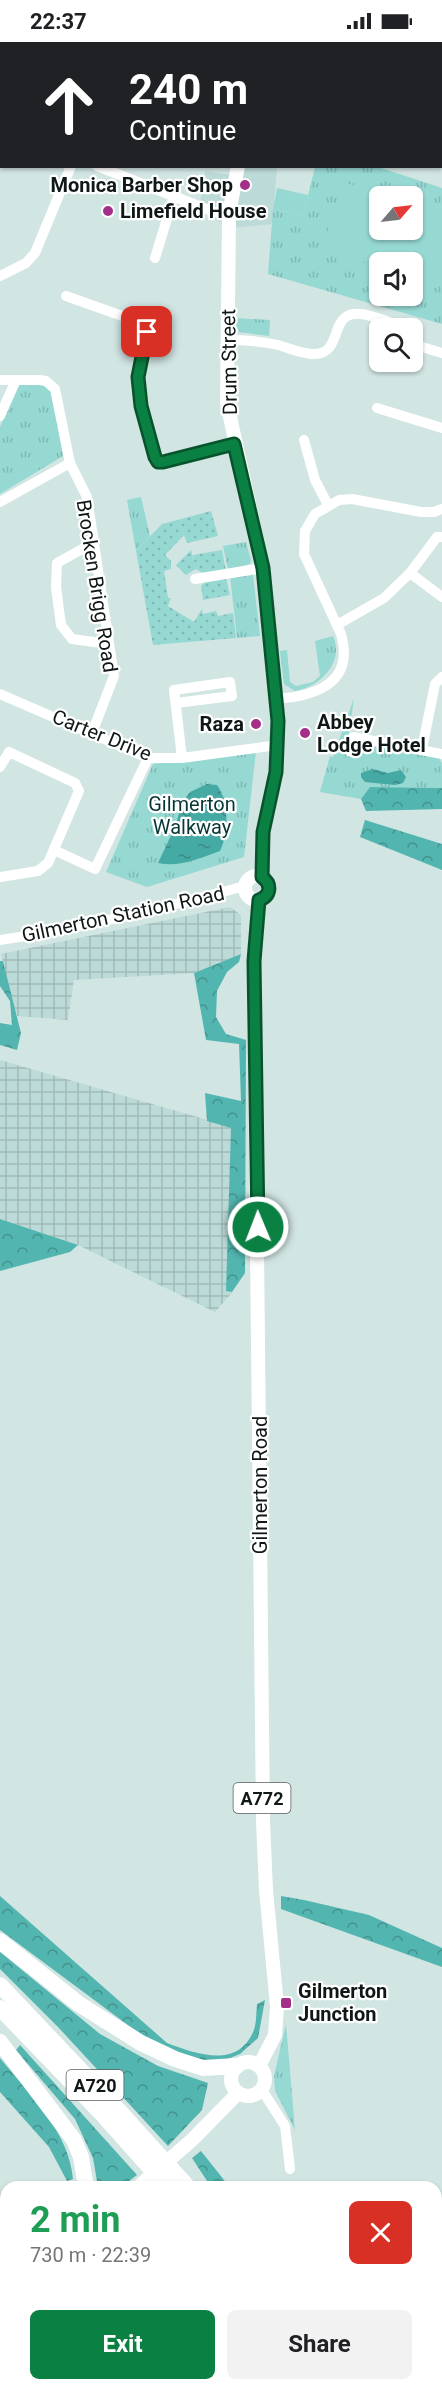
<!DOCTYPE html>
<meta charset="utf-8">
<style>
body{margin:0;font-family:Roboto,sans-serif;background:#f2f2f2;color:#202124;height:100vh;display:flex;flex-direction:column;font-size:22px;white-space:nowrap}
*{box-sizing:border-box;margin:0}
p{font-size:20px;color:#757577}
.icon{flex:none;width:33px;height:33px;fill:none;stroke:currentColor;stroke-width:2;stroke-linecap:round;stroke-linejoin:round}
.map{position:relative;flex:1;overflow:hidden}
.side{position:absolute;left:0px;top:2139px;width:442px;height:210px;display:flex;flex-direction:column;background:#fff;border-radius:18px 18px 0 0;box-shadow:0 2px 4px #0004}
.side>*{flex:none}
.banner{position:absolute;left:0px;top:0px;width:442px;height:126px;box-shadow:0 2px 4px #0004;background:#202124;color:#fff;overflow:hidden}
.needle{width:39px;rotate:62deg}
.controls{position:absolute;left:369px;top:144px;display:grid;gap:12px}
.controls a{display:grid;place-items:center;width:54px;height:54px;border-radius:9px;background:#fff;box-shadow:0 2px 4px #0004;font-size:30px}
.pin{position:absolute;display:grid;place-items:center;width:51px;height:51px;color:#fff;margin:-26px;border-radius:12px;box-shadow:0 3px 9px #0006}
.me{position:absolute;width:66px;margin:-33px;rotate:359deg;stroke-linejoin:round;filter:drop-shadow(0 0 4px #0008)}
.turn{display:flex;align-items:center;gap:21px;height:126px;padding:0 30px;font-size:27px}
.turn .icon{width:78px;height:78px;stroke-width:2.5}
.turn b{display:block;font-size:42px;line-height:51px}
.round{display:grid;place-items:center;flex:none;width:63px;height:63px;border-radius:9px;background:#f2f2f2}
.headline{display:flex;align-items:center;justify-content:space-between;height:102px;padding:0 30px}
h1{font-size:36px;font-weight:700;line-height:45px;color:#1e9e55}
.primary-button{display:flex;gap:12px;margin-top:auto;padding:12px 30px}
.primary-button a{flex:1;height:69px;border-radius:9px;background:#0b8043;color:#fff;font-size:24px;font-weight:700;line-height:69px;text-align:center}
.primary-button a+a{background:#f2f2f2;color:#202124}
.status{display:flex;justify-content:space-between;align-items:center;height:42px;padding:0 30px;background:#fff;direction:ltr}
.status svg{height:16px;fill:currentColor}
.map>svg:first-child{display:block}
.built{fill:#bcdad7}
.industrial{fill:url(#industrial-grid)}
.grass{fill:url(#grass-tufts);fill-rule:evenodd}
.forest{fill:url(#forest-crowns)}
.garden{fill:url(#garden-dots)}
.pitch{fill:#96d8d2}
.water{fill:url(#water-ripples)}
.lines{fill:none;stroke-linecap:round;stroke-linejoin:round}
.minor{stroke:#fff;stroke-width:10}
.major{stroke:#fff;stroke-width:14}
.highway{stroke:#fff;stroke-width:16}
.route-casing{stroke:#07532c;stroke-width:15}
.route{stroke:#0b8043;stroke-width:10}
.poi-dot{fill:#a42f88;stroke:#fff;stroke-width:2}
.labels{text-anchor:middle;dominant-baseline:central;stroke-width:4.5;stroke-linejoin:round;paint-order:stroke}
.shield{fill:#fff;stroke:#585d5d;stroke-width:1.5}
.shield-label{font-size:18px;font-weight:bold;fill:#101717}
.poi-label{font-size:20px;font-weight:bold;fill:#101717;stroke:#fff;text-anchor:start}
.street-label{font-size:20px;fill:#101717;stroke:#fff}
.park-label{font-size:20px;fill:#063735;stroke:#fff}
</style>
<div class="status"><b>22:37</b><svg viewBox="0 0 49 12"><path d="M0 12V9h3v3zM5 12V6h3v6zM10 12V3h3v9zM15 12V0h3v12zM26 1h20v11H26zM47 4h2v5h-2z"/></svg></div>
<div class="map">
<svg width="442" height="2349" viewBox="0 0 442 2349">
<defs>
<pattern id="industrial-grid" width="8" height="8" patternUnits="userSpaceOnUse" patternTransform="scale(1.5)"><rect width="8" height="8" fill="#bcdad7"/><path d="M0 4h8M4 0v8" fill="none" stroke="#a1bab8"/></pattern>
<pattern id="grass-tufts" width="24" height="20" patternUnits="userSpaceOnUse" patternTransform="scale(1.5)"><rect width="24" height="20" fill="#96d8d2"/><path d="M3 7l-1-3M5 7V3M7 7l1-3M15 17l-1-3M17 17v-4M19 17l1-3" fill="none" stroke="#80b9b4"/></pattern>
<pattern id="forest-crowns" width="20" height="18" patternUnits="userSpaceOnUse" patternTransform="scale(1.5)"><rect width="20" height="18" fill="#52b5af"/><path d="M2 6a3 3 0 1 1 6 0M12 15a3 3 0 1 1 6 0" fill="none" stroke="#43928d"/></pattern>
<pattern id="garden-dots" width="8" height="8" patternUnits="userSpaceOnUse" patternTransform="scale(1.5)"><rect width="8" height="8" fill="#96d8d2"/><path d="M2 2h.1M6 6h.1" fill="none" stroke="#80b9b4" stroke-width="1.8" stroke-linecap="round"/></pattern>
<pattern id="water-ripples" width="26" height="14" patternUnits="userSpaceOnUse" patternTransform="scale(1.5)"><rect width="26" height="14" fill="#46aaa4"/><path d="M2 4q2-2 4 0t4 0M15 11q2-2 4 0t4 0" fill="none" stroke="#398985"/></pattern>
</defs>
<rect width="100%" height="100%" fill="#d1e5e3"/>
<!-- built -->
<path class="built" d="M232 125H277L272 182 232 186 199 169 205 129 232 133Z"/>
<!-- industrial -->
<g class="industrial">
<path d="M230 865 241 873V912L194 931 74 938 68 978 17 974 1 912Z"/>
<path d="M0 1018 232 1085V1251L215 1270 78 1203 0 1177Z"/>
</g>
<!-- grass -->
<g class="grass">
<path d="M315 125H378L442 146V282L268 232 273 167 303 174ZM380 154H412V188H380ZM380 220H412V254H380Z"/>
<path d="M234 276 270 278 269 294 239 290 234 282Z"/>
<path d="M40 340 52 351 63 414 0 452V385L19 341Z"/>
<path d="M141 455 150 494 136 509 127 458Z"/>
<path d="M246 500 251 518 250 522 228 527 223 504Z"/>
<path d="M253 533 260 594 237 596 230 534Z"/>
<path d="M333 594C345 620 320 645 295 649L284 642 280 609 287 608 290 640 296 644 313 640 320 634 315 599Z"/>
<path d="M354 656 346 714 355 716 357 707 367 702 439 716 442 721V746L370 745 361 757 320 750 330 714 333 715Z"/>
<path d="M256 709 244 815 147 845 106 830 153 722Z"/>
<path d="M286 1982 295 2088 275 2049 274 2034Z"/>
</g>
<!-- forest -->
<g class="forest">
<path d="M370 745 442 746V767L366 769 361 757Z"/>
<path d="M365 778 442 802V828L360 795Z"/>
<path d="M241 912 239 920 227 930 217 949 216 975 226 992 246 998 245 1231 232 1250 226 1249 231 1086 207 1079 205 1051 241 1059 239 1002 206 998 194 931Z"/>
<path d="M0 919H3L21 991 17 1008 0 1003V981L12 983 10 959 0 944Z"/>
<path d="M0 1177 78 1203 70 1210 0 1229Z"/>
<path d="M0 1854 167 2001C196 2012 237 2027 253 1990 257 1982 256 1970 257 1962L265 1958 258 1996 240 2012 220 2020 193 2017 148 1998 0 1888Z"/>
<path d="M281 1854 304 1858 369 1873 442 1906V1925L281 1867Z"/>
<path d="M0 1910 100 1992 158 2024 208 2041 202 2068 168 2104 58 1985 0 1927Z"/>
<path d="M20 2003 137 2133 121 2145H98L93 2116 75 2077 16 2008Z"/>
<path d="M0 2016C29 2052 69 2089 73 2137L67 2139 49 2105 0 2050Z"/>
<path d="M201 2109 228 2143 229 2145H211L192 2116Z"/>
</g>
<!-- garden -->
<g class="garden">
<path d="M211 469 218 494 187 501 184 493 165 513 171 519V527L164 529 168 556H171L168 564 194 580 202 567 203 572 216 569 218 574 233 571 236 596 153 603 136 509 162 482Z"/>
<path d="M191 508 195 523 193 513 222 508 226 529 206 533 196 527 186 533 176 523Z"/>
<path d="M226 536 230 553 203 558 201 544 206 539Z"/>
</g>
<!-- pitch -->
<g class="pitch">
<path d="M342 140 390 154H380V188H412L413 161 442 170V242L413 234 412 220H380L379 224 322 208Z"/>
<path d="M277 146 308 153 303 174 273 167Z"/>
</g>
<!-- water -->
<g class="water">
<path d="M373 727 388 731 401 728 406 735 403 741 395 743 365 740 361 735V731Z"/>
<path d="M207 742 217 743C229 759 229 791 220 809 200 816 179 826 158 821L175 785 182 761 190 750Z"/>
</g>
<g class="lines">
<!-- minor -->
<g class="minor">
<path d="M0 89 2 90"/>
<path d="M97 124 214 170 229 172"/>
<path d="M155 216 174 154"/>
<path d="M0 234 26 221 35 211 71 124"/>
<path d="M66 254 142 281 147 290 138 335 141 364 155 415 158 420 234 402"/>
<path d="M227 298C244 298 261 299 278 303 289 306 302 312 314 312 348 312 323 258 374 275 384 278 392 280 399 286"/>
<path d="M412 302 442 311"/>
<path d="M0 338H40L46 339 55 347 70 421 87 455 114 634 92 691"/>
<path d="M377 366 442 386"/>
<path d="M0 374 16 338"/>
<path d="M304 398 315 438 328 463"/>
<path d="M0 460 70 421"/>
<path d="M93 501 57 521 56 545 61 583 72 597 109 602"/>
<path d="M410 531 442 555"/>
<path d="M195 537 263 526"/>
<path d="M337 583 384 556 410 531 437 495H442"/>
<path d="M0 652 148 716H182L278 703"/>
<path d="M276 657C316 654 355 641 341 592L304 512 305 489 315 472 339 458 352 457 421 470H434L442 467"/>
<path d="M176 661 232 654 230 640 174 648 182 716"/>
<path d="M422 707 435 642 442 635"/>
<path d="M350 709 353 695 442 712"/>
<path d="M0 725 9 710 75 741 79 749 48 821 38 829 0 835"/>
<path d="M54 808 95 827 148 716"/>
<path d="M0 898C83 886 164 866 245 844"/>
<path d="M262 2048 285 2084 290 2127"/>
</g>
<!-- major -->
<g class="major">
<path d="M266 0 269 2"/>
<path d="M279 2 280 0"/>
<path d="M441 68H442"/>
<path d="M238 124 229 172 227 361 263 526 278 679 276 730 263 790 262 835"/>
<circle cx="257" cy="846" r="12"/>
<path d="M259 858 254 919 263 1779 266 1848 277 1964 275 1993 259 2024"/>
<circle cx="248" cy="2037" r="17"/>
<path d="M138 2145 193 2097 238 2051"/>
<path d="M275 2343 278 2349"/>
</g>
<!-- highway -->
<g class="highway">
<path d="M0 1899 79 1962 141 2001 175 2017 203 2026 237 2024"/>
<path d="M0 1943 123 2073 188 2145"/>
<path d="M0 1966 102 2072 167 2145"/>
<path d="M0 2000 74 2098 81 2115 86 2145"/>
<path d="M324 2343 328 2349"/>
<path d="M344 2343 349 2349"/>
</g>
</g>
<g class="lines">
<!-- route casing -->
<g class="route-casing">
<path id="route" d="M147 290 138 335 141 364 155 415 158 420H163L234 402 263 526 278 679 276 730 263 790 262 835C272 842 271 854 259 858L254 919 258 1185"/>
</g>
<!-- route -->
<use href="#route" class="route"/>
</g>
<!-- markers -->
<g class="poi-dot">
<circle cx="245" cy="143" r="6"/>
<circle cx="108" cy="169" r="6"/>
<circle cx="256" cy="682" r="6"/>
<circle cx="305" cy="691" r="6"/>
<rect x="280" y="1955" width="12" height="12" rx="3"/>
</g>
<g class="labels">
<!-- shield labels -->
<g class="shield">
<rect x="233.5" y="1741" width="57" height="30" rx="4.5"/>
<rect x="66.5" y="2028" width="57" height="30" rx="4.5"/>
</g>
<g class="shield-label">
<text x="262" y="1756">A772</text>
<text x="95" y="2043">A720</text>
</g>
<!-- poi labels -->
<g class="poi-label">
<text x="233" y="143" text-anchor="end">Monica Barber Shop</text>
<text x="120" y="169">Limefield House</text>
<text x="317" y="680">Abbey<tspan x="317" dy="23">Lodge Hotel</tspan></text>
<text x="244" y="682" text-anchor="end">Raza</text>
<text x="298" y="1949">Gilmerton<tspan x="298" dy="23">Junction</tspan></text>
</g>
<!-- street labels -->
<g class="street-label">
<text transform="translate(229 320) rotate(-91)">Drum Street</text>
<text transform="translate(97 544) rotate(81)">Brocken Brigg Road</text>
<text transform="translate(102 693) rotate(22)">Carter Drive</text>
<text transform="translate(123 872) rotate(-12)">Gilmerton Station Road</text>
<text transform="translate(260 1443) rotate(-90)">Gilmerton Road</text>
</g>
<!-- park labels -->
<g class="park-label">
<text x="192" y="762">Gilmerton<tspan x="192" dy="23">Walkway</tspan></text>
</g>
</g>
</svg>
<div class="controls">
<a><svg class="needle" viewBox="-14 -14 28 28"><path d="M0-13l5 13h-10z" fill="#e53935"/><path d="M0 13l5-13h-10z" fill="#757577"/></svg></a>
<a><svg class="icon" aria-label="sound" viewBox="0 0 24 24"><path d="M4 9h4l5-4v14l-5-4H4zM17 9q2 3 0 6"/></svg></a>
<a><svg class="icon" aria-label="search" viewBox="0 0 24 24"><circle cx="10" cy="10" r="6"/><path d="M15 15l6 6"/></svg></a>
</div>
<div class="pin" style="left:147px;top:290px;background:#d93025"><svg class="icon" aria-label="arrive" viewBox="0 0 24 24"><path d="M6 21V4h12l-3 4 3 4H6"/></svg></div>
<svg class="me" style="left:258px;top:1185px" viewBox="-20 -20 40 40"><circle r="17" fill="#0b8043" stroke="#fff" stroke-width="3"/><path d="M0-11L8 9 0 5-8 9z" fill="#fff"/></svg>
<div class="banner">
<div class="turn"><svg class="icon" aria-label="ahead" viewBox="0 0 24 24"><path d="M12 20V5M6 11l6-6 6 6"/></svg><div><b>240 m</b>Continue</div></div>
</div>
<section class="side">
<div class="headline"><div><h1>2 min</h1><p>730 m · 22:39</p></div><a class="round" style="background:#d93025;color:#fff"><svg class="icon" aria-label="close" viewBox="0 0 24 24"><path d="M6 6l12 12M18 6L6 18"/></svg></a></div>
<div class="primary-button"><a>Exit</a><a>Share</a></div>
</section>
</div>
